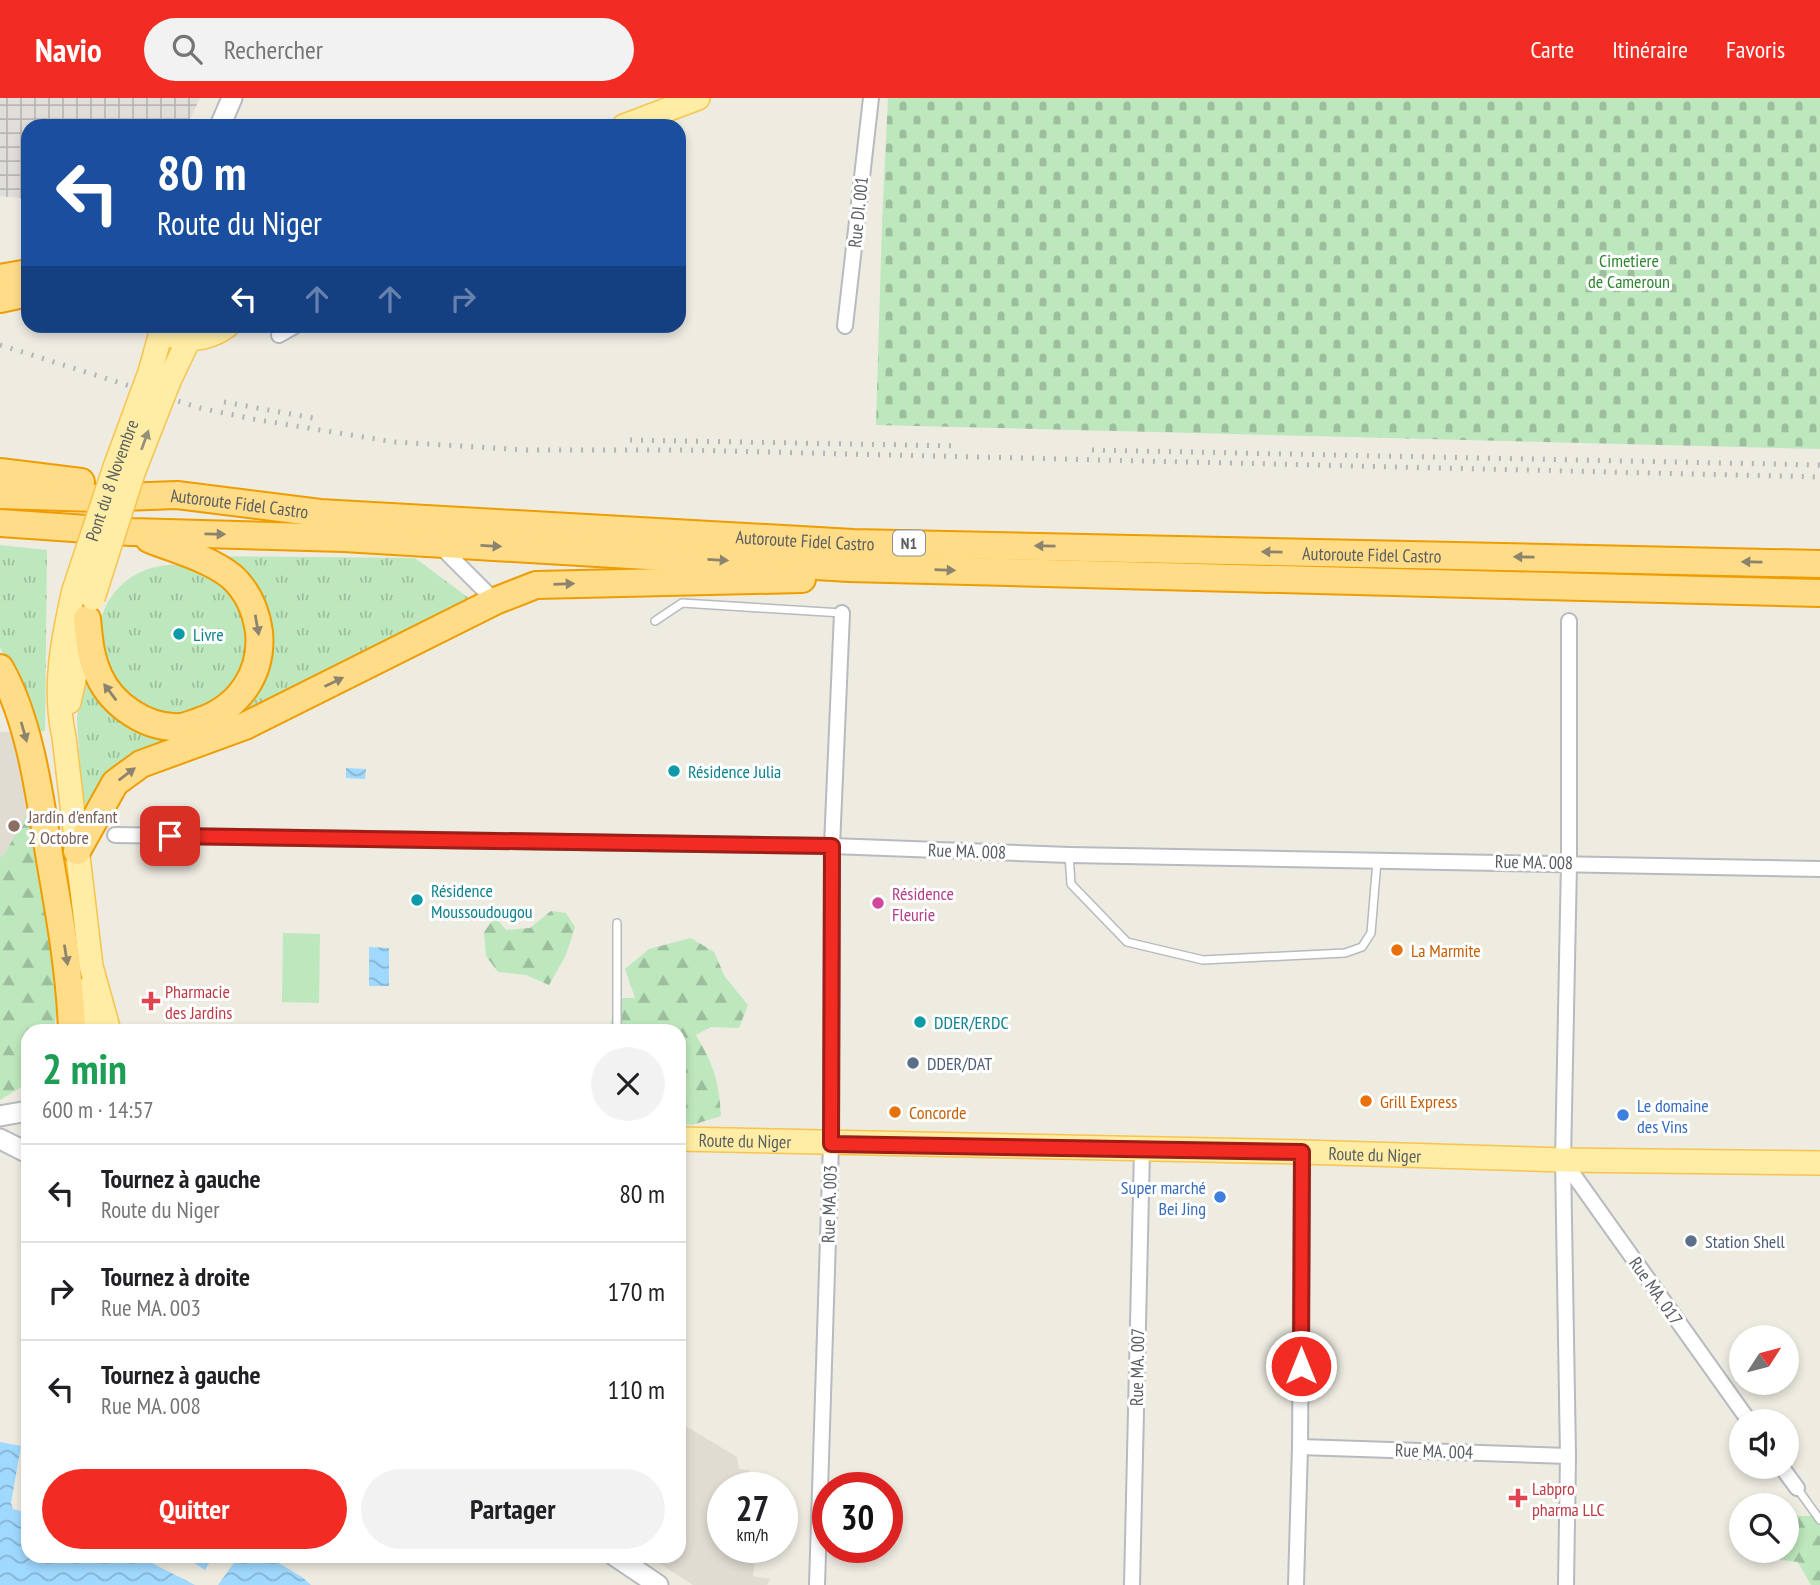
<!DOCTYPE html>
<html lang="fr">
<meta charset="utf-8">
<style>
body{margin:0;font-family:"PT Sans Narrow",sans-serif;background:#f2f2f2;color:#202124;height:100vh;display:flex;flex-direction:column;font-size:26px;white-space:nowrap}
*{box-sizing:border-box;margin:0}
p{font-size:23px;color:#757577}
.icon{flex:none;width:38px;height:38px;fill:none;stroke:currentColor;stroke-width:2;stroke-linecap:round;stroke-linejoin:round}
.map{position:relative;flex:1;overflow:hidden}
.drawer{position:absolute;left:21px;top:926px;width:665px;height:539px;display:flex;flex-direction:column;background:#fff;border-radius:21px;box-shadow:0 4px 10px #0003}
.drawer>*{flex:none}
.top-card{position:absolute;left:21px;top:21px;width:665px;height:214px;border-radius:21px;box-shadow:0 4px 10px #0003;background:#1a4fa0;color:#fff;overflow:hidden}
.needle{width:46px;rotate:54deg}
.controls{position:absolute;left:1729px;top:1227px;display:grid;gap:14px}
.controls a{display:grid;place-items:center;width:70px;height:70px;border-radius:50%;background:#fff;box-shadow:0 4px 10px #0003;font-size:35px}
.speed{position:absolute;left:707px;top:1374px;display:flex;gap:14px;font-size:35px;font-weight:700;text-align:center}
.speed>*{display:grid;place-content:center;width:91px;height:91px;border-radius:50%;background:#fff;box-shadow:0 4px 10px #0003;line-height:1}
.speed small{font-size:18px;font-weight:400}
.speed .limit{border:10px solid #d22;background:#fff;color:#111}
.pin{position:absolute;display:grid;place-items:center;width:60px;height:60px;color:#fff;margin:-30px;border-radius:14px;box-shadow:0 4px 10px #0006}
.me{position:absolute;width:77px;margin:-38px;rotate:0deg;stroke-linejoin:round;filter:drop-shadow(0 0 5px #0008)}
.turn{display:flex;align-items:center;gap:24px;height:147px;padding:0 21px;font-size:32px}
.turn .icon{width:91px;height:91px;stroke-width:2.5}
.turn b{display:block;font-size:49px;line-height:60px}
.lanes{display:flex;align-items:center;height:66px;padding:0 21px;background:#0003;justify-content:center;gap:35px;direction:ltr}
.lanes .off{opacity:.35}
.round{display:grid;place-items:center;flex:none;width:74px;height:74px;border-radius:37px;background:#f2f2f2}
.headline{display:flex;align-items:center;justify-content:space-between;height:119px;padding:0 21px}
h1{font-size:42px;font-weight:600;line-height:52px;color:#1e9e55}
.action{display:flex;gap:14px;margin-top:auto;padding:14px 21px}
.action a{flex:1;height:80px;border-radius:42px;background:#f22c23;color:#fff;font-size:28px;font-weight:600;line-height:80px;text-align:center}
.action a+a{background:#f2f2f2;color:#202124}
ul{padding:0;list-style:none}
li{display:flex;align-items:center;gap:21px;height:98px;padding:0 21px;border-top:2px solid #e0e0e0}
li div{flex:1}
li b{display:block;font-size:26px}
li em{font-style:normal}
header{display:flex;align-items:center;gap:42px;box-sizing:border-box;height:98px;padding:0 35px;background:#f22c23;color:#fff}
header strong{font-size:33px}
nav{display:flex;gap:38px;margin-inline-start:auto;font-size:24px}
.search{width:490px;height:63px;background:#f2f2f2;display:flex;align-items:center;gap:18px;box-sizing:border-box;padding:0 24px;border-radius:38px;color:#757577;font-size:26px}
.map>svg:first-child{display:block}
.industrial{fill:url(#industrial-grid)}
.education{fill:#e0dcd2}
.grass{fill:url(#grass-tufts)}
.forest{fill:url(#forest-firs)}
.cemetery{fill:url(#cemetery-stones)}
.pitch{fill:#bde7bc}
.water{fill:url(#water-waves)}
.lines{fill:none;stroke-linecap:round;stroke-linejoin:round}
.lane-casing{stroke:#b7babf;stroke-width:10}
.street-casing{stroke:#b7babf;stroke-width:18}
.secondary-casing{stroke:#b7bbc1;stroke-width:23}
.primary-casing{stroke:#f8c34f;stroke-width:26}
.highway-casing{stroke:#ef9c00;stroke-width:30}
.lane{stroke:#fff;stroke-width:7}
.street{stroke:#fff;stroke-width:14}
.secondary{stroke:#fff;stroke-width:19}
.primary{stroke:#ffeda5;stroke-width:23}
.highway{stroke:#ffdc87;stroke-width:26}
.rail{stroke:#b3b4b4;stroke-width:5;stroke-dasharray:2 9;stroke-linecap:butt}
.primary-bridge-casing{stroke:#f8c34f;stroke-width:26;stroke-linecap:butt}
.primary-bridge{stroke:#ffeda5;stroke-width:23}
.oneway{fill:#94907a}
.oneway2{fill:#8c846e}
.route-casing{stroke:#9d1d17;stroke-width:18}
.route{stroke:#f22c23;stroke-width:12}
.culture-dot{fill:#0f9aa8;stroke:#fff;stroke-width:2.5}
.education-dot{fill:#8d6e63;stroke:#fff;stroke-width:2.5}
.hotel-dot{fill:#d1479c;stroke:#fff;stroke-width:2.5}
.food-dot{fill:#e8710a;stroke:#fff;stroke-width:2.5}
.health-dot{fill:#e0444e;stroke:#fff;stroke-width:2.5}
.service-dot{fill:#5c6f8a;stroke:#fff;stroke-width:2.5}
.shop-dot{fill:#3f7fe0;stroke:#fff;stroke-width:2.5}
.labels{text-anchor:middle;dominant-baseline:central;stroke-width:6;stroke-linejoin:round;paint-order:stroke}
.shield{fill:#fff;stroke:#8c8e92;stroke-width:2}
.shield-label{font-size:16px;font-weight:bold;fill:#5a5e63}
.street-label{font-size:18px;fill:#5a5e63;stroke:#fff}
.park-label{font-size:18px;fill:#2f8531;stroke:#fff}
.culture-label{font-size:18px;fill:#0d838f;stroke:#fff;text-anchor:start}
.education-label{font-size:18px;fill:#785e54;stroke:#fff;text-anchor:start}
.hotel-label{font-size:18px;fill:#b23c85;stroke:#fff;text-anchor:start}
.food-label{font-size:18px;fill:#c56008;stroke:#fff;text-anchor:start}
.health-label{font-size:18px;fill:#be3a42;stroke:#fff;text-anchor:start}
.service-label{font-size:18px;fill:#4e5e75;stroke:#fff;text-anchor:start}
.shop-label{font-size:18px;fill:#366cbe;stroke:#fff;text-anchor:start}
</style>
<header>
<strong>Navio</strong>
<div class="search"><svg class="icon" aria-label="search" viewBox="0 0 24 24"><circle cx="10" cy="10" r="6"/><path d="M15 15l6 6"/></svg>Rechercher</div>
<nav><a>Carte</a><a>Itinéraire</a><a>Favoris</a></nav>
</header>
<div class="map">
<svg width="1820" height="1487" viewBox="0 0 1820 1487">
<defs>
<pattern id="industrial-grid" width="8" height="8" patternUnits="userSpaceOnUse" patternTransform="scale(1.75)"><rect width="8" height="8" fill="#e1ded9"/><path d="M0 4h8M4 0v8" fill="none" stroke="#b9b7b4"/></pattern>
<pattern id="grass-tufts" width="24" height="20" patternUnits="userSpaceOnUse" patternTransform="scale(1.75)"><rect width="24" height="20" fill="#bde7bc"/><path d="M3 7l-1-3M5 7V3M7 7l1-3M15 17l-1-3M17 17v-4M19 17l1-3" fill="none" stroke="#9dbe9c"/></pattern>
<pattern id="forest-firs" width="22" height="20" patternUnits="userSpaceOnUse" patternTransform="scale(1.75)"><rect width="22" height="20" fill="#bde7bc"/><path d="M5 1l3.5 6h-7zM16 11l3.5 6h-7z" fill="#9dbe9c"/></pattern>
<pattern id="cemetery-stones" width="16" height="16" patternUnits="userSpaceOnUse" patternTransform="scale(1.75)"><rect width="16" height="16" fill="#bde7bc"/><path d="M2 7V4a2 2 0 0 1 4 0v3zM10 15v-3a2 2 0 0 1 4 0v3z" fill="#9dbe9c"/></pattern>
<pattern id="water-waves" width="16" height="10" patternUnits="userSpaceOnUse" patternTransform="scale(1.75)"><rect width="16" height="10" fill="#a0d9ff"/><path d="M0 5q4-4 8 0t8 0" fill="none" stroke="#85b3d2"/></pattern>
</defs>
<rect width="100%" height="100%" fill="#eeebe1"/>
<!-- industrial -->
<path class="industrial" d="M0 0H200L187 28H28V101L0 98Z"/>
<!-- education -->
<g class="education">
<path d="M0 634H16L41 824 0 822Z"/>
<path d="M679 1324 737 1359 739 1371 749 1372 748 1389 723 1390V1449H756L753 1478 770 1481 767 1487H693L648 1458H679Z"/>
</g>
<!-- grass -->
<g class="grass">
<path d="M0 447 47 452 45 633 38 634 0 549Z"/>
<path d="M211 458 415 460 474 504 220 627 263 584 272 554 271 524 259 495Z"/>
<circle cx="172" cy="541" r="74"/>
<path d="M83 559 94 588 201 634 106 678 83 711 77 623Z"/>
</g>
<!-- forest -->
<g class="forest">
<path d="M32 707 58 902 54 933H28V985L0 1002V759L4 757Z"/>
<path d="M551 813 566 815 575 829 566 857 549 887 526 877 498 874 486 858 484 834 495 819 506 832 530 830Z"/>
<path d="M691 840 714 854 725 879 748 907 739 930 711 929 696 937C714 968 719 983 721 1018L692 1027 679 1025V933H609L616 900H635L625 871 649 851Z"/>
<path d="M1787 1415 1799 1418H1820V1487H1811L1798 1464 1765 1460 1750 1453 1787 1452Z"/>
</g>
<!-- cemetery -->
<path class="cemetery" d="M888 0H1820V351L876 327 882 126Z"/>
<!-- pitch -->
<path class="pitch" d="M283 835 320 836 319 905 282 904Z"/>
<!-- water -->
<g class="water">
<path d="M346 670 366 671 365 681 346 680Z"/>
<path d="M369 849 389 850V888H369Z"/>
<path d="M0 1344 21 1348 11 1405 13 1411 28 1416V1458H138L195 1487H0Z"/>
<path d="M183 1458H213L205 1472Z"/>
<path d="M239 1458H267L302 1479 311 1487H218Z"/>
</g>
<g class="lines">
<!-- lane casing -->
<g class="lane-casing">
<g id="lane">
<path d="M655 523 682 505 842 515"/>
<path d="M1069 757 1071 786 1127 844 1203 862 1345 855 1362 849 1371 835 1377 763"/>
<path d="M617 933V825"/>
<path d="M1797 1390 1820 1422"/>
</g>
</g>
<!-- street casing -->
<g class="street-casing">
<g id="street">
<path d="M845 228 871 0"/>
<path d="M279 237 295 228"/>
<path d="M438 446 495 503"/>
<path d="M115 737 832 748 1069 757 1820 771"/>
<path d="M1563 1062 1749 1323"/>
<path d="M1300 1349 1568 1358"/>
<path d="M1781 1368 1797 1390"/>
<path d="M817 1487 831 1046 832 748 842 515"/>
<path d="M1132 1487 1142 1052"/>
<path d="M1296 1487 1300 1349 1302 1054"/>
<path d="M1566 1487 1568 1358 1563 1062 1569 765V523"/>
</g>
</g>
<!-- secondary casing -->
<g class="secondary-casing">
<g id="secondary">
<path d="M220 28 232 0"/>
<path d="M0 1018 28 1013"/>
<path d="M0 1041 28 1055"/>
<path d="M615 1458 658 1487"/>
</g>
</g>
<!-- primary casing -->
<g class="primary-casing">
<g id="primary">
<path d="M624 28 698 0"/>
<path d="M159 228C177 248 208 242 227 228"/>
<path d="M150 274 162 231"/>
<path d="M169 283 189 241"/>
<path d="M74 492C63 540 53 590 64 639L91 868 109 933"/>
<path d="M69 604 85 532"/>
<path d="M87 933 90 889"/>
<path id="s1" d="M679 1041 1302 1054 1563 1062 1820 1065"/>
</g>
</g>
<!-- highway casing -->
<g class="highway-casing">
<g id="highway">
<path d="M0 180 28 175"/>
<path d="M0 201 28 195"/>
<path d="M0 374 81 384"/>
<path id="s2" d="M0 397 95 400 177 397 320 415 853 445 1820 466"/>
<path d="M0 425 131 434 344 440 849 470 1820 495"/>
<path d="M87 521C89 541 90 559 99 578 112 607 147 631 180 629 186 629 194 625 200 623 239 610 263 575 259 534 256 512 248 493 231 478 208 460 176 452 149 441"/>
<path d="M0 570C31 625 40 701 50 762 60 819 70 875 72 933"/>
<path d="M77 753 115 685 141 666 245 628 495 503 536 487 802 481"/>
</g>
</g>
<!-- lane -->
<use href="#lane" class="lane"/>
<!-- street -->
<use href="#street" class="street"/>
<!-- secondary -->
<use href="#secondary" class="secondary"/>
<!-- primary -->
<use href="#primary" class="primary"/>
<!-- highway -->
<use href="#highway" class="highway"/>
<!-- rail -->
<g class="rail">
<path d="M0 247 200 310 253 321 394 344 527 352H681L1820 379"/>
<path d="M224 304 313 320"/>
<path d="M630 342 959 348"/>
<path d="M1092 352 1820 367"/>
</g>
<!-- primary-bridge casing -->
<g class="primary-bridge-casing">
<g id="primary-bridge">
<path id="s3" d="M74 492 115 369 150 274"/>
<path d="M93 500 133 375 169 283"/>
</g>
</g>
<!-- primary-bridge -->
<use href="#primary-bridge" class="primary-bridge"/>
</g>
<!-- one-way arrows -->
<defs><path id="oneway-solid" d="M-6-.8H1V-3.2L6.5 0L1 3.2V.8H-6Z" transform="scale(1.75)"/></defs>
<use class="oneway" href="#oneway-solid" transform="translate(145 342) rotate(-70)"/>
<g class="oneway2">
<use href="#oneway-solid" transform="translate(215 436) rotate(1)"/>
<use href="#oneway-solid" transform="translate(491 448) rotate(3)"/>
<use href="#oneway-solid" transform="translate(1045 448) rotate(-179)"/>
<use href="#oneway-solid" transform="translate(1272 454) rotate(-179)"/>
<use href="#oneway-solid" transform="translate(1524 459) rotate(-179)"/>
<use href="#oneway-solid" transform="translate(718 462) rotate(3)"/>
<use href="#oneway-solid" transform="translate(1752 464) rotate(-179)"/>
<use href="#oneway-solid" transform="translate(945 472) rotate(2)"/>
<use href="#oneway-solid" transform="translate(564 486) rotate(-2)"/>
<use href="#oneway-solid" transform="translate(257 527) rotate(80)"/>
<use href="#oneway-solid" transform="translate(334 584) rotate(-26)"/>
<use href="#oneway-solid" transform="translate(110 594) rotate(-127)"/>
<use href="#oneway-solid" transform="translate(24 634) rotate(74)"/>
<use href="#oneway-solid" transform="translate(127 676) rotate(-37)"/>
<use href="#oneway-solid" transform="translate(66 857) rotate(81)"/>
</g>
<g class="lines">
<!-- route casing -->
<g class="route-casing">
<path id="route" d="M170 738 832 748 831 1046 1302 1054 1301 1268"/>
</g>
<!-- route -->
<use href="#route" class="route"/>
</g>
<!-- markers -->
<g class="culture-dot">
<circle cx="179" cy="536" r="7"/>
<circle cx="674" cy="673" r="7"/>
<circle cx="417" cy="802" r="7"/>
<circle cx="920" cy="924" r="7"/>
</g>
<circle class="education-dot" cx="14" cy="728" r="7"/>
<circle class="hotel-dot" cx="878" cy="805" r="7"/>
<g class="food-dot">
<circle cx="1397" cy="852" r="7"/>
<circle cx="1366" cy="1003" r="7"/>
<circle cx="895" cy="1014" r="7"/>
</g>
<g class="health-dot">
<path d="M147.5 892.5h7v7h7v7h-7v7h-7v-7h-7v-7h7z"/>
<path d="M1514.5 1389.5h7v7h7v7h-7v7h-7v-7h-7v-7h7z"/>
</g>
<g class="service-dot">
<circle cx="913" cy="965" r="7"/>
<circle cx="1691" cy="1143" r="7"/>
</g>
<g class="shop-dot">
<circle cx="1623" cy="1017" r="7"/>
<circle cx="1220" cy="1099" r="7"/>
</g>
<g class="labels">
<!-- shield labels -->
<rect class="shield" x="893" y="432.5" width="32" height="25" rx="5"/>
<g class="shield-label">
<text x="909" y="445">N1</text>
</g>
<!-- street labels -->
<g class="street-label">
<text transform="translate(858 114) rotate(-84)">Rue DI. 001</text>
<text stroke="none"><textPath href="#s3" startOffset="116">Pont du 8 Novembre</textPath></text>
<text stroke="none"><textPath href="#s2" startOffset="240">Autoroute Fidel Castro</textPath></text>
<text stroke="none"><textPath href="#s2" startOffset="807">Autoroute Fidel Castro</textPath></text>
<text stroke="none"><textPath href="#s2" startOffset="1374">Autoroute Fidel Castro</textPath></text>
<text transform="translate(967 753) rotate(2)">Rue MA. 008</text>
<text transform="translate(1534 764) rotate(1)">Rue MA. 008</text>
<text stroke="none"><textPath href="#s1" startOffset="66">Route du Niger</textPath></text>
<text stroke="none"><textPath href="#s1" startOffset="696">Route du Niger</textPath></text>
<text transform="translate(829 1106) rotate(-88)">Rue MA. 003</text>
<text transform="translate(1656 1193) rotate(55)">Rue MA. 017</text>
<text transform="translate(1137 1269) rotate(-89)">Rue MA. 007</text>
<text transform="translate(1434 1353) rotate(2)">Rue MA. 004</text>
</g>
<!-- park labels -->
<g class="park-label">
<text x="1629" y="162">Cimetiere<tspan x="1629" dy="21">de Cameroun</tspan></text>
</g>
<!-- culture labels -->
<g class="culture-label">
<text x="193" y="536">Livre</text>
<text x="688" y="673">Résidence Julia</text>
<text x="431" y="792">Résidence<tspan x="431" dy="21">Moussoudougou</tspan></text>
<text x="934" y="924">DDER/ERDC</text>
</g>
<!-- education labels -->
<g class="education-label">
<text x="28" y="718">Jardin d'enfant<tspan x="28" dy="21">2 Octobre</tspan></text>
</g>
<!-- hotel labels -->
<g class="hotel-label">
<text x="892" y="795">Résidence<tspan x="892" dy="21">Fleurie</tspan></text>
</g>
<!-- food labels -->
<g class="food-label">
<text x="1411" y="852">La Marmite</text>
<text x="1380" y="1003">Grill Express</text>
<text x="909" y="1014">Concorde</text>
</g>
<!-- health labels -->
<g class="health-label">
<text x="165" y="893">Pharmacie<tspan x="165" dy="21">des Jardins</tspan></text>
<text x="1532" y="1390">Labpro<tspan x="1532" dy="21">pharma LLC</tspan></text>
</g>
<!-- service labels -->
<g class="service-label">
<text x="927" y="965">DDER/DAT</text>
<text x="1705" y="1143">Station Shell</text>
</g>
<!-- shop labels -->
<g class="shop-label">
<text x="1637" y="1007">Le domaine<tspan x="1637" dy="21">des Vins</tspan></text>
<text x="1206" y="1089" text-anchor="end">Super marché<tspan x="1206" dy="21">Bei Jing</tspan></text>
</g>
</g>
</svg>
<div class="controls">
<a><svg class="needle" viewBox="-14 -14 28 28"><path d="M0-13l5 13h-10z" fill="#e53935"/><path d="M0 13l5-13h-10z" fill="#757577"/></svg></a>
<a><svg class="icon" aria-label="sound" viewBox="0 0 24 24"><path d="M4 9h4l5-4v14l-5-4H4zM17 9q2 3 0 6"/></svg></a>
<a><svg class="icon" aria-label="search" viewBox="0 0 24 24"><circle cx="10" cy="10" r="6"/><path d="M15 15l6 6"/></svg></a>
</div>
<div class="speed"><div>27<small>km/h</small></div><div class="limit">30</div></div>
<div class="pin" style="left:170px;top:738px;background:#d93025"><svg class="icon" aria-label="arrive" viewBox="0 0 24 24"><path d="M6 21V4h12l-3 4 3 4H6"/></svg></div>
<svg class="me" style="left:1301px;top:1268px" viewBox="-20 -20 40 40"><circle r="17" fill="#f22c23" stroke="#fff" stroke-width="3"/><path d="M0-11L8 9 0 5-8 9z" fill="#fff"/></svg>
<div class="top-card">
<div class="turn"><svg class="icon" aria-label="left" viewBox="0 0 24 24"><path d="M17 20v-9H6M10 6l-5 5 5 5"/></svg><div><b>80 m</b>Route du Niger</div></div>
<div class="lanes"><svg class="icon" aria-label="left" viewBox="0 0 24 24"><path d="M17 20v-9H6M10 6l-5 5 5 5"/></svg><svg class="icon off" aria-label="ahead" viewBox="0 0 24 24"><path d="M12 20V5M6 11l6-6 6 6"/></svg><svg class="icon off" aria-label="ahead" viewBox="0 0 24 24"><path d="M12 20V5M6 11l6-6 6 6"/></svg><svg class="icon off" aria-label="right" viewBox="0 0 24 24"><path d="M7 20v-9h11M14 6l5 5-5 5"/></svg></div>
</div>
<section class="drawer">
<div class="headline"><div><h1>2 min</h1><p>600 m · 14:57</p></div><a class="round"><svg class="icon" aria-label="close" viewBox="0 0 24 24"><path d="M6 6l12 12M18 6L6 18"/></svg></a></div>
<ul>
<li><svg class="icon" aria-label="left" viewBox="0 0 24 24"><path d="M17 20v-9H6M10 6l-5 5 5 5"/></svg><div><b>Tournez à gauche</b><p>Route du Niger</p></div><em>80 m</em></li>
<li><svg class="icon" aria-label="right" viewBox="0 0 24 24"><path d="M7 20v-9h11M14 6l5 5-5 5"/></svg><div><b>Tournez à droite</b><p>Rue MA. 003</p></div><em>170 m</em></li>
<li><svg class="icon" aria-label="left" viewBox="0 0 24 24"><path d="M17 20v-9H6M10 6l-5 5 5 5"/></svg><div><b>Tournez à gauche</b><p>Rue MA. 008</p></div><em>110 m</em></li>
</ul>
<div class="action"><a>Quitter</a><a>Partager</a></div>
</section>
</div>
